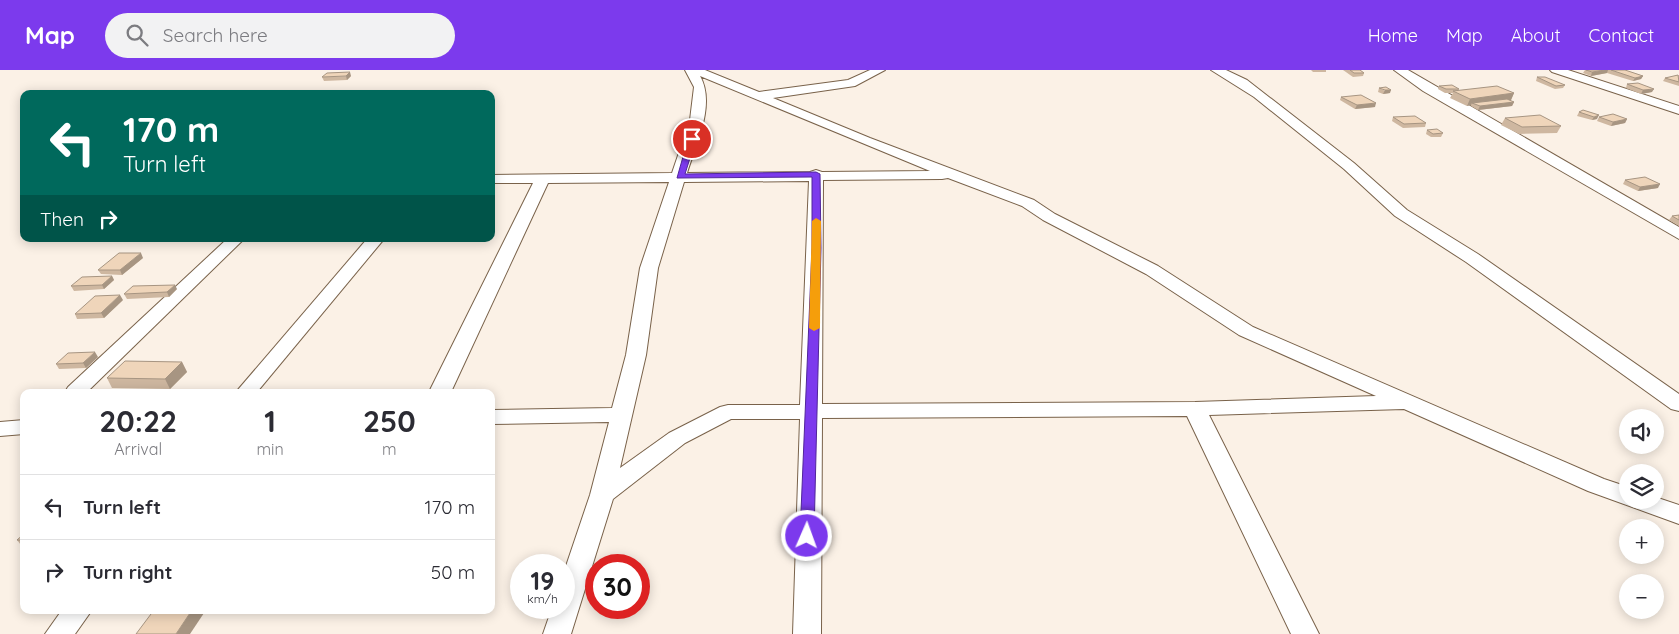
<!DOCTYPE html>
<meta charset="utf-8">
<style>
body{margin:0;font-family:Quicksand,sans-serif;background:#f2f2f3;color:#2b2b33;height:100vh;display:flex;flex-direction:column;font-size:19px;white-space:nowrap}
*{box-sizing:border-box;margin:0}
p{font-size:16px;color:#7c7c81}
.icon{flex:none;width:28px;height:28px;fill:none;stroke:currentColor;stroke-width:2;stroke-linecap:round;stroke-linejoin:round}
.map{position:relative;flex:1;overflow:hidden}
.panel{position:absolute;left:20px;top:319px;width:475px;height:225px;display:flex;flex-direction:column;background:#fff;border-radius:10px;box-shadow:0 2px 12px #0003}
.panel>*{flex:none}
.guide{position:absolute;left:20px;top:20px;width:475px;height:152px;border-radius:10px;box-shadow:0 2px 12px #0003;background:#00695c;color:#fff;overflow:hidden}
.buttons{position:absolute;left:1619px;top:339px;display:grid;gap:10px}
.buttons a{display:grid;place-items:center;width:45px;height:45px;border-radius:50%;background:#fff;box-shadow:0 2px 12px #0003;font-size:25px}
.speed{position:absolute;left:510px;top:484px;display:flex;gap:10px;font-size:25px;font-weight:700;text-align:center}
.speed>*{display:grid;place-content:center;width:65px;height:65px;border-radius:50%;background:#fff;box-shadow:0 2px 12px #0003;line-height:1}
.speed small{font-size:12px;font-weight:400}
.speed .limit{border:8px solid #d22;background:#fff;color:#111}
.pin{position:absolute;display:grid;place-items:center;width:42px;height:42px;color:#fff;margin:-21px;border:2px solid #fff;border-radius:50%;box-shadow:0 1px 5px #0007}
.me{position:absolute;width:55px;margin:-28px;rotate:2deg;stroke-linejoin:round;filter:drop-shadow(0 0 4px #0008)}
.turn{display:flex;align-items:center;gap:18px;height:105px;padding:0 20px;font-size:22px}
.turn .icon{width:65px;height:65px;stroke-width:2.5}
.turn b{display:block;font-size:35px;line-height:42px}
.then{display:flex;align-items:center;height:48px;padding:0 20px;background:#0003;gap:10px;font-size:19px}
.eta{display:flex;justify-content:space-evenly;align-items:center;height:85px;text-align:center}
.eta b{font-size:30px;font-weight:700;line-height:35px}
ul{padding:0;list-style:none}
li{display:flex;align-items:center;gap:15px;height:65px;padding:0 20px;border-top:1px solid #e1e1e2}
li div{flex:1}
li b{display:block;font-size:19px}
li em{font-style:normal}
header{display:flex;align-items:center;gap:30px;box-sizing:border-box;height:70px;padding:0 25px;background:#7c3aed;color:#fff}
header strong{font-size:24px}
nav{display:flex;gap:28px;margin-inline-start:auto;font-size:18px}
.search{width:350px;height:45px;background:#f2f2f3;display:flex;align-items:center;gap:12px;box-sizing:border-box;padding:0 18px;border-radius:28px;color:#7c7c81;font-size:19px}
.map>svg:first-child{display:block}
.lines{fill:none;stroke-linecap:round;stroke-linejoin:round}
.minor-casing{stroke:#79624a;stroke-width:2}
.minor{fill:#fff;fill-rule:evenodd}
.wall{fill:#ceb7a0}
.shaded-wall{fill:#a79582}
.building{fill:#efd5ba;stroke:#a79582}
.route{fill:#7c3aed;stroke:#51269a}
.slow{fill:#f59e0b}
</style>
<header>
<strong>Map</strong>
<div class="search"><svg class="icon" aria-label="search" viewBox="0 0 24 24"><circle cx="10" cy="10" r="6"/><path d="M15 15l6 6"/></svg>Search here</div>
<nav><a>Home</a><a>Map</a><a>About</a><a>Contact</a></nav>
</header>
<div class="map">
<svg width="1679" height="564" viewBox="0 0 1679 564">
<rect width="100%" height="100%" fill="#fbf1e6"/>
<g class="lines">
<!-- minor casing -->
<g class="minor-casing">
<g id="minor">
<path d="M685 0H705L759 22 848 10 870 0H885L855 16 773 28 870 68 1034 130 1055 144 1158 196 1253 257 1604 409 1628 417V430H1655V427L1679 435V454L1588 421 1404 339 1209 345 1319 564H1291L1187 346 822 348 821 564H793L800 349H731L685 373 613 429 571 564H543L552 538H564V502L590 425 609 352 491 354V340L612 338 626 285 640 198 669 112 548 113 451 322H429L533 113H491V105L672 103 690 50 694 17ZM700 6 930 101 822 102 816 100 810 102 687 103C696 74 716 34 700 6ZM948 108 1022 136 1043 150 1146 204 1239 265 1376 326 1195 332 822 334 823 110 942 109ZM809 111 800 335H728L720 337 669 363 620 398 646 285 658 198 684 112Z"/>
<path d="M1211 0H1226L1247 10 1354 93 1407 140 1478 184 1679 324V341L1671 339 1466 192 1395 146 1344 99 1254 27Z"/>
<path d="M1394 0H1408L1679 157V169L1423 21Z"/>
<path d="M1550 0H1568L1679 36V44L1552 2Z"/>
<path d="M227 169H244L87 322H65L68 317Z"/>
<path d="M367 169H384L257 322H236Z"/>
<path d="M24 350V364L0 366V352Z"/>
<path d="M62 540H92L75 564H45Z"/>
</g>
</g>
<!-- minor -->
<use href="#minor" class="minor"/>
</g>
<!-- wall -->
<g class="wall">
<path d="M1311 0H1326V2H1313Z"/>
<path d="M1343 0H1360L1364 3 1363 6 1353 7Z"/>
<path d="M1585 0H1625L1643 6 1641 9 1633 11 1607 3 1591 6 1583 3Z"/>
<path d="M1679 5V16L1663 11 1665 8Z"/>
<path d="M351 6 347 10 324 11 322 7Z"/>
<path d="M1537 7 1565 15 1563 18 1555 19 1536 11Z"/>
<path d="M1627 14 1652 22 1641 24 1626 18Z"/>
<path d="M1439 16 1459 19 1458 21 1514 23 1511 30 1510 31 1514 32 1512 36 1478 40 1471 36V35L1467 36 1450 28 1453 23H1445L1438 19Z"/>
<path d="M1379 18 1390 23 1383 24 1378 22Z"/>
<path d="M1341 27 1375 37 1355 39 1340 30Z"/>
<path d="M1583 40 1597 49 1592 50 1577 46 1579 42Z"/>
<path d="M1393 47 1426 53 1425 57 1403 58 1392 51Z"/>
<path d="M1599 47 1627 49 1625 53 1611 56 1597 51Z"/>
<path d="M1505 48 1561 56 1557 63 1519 64 1501 55Z"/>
<path d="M1427 60 1443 63 1441 67H1431L1426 64Z"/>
<path d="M1625 110 1658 118 1638 121 1623 114Z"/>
<path d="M1679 145V156L1669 150 1672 146Z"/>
<path d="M143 188 122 205 101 204 98 200Z"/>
<path d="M112 206 114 210 104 219 74 221 71 216Z"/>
<path d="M177 219 169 227 127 229 124 224Z"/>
<path d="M123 230 104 248 77 249 75 244Z"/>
<path d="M98 287 86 298 59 299 56 294Z"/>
<path d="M182 292 187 302 170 319 112 318 107 308Z"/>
<path d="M24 464V476L21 475 17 470Z"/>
</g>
<!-- shaded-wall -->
<g class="shaded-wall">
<path d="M1605 0H1608L1607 3 1591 6 1592 2Z"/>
<path d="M350 2 351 6 347 10 346 6Z"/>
<path d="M1643 6 1641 9 1633 11 1635 8Z"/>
<path d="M1654 19 1652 22 1641 24 1643 20Z"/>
<path d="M1385 20H1391L1390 23 1383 24Z"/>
<path d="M1514 23 1511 30 1477 35 1472 33 1471 35 1467 36 1470 29Z"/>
<path d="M1514 32 1512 36 1478 40 1480 36Z"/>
<path d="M1376 33 1375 37 1355 39 1357 35Z"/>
<path d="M1599 45 1597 49 1592 50 1594 47Z"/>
<path d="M1627 49 1625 53 1611 56 1613 52Z"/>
<path d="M1660 114 1658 118 1638 121 1640 117Z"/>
<path d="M141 183 143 188 122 205 120 200Z"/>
<path d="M112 206 114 210 104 219 102 215Z"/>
<path d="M175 215 177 219 169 227 167 222Z"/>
<path d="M120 225 123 230 104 248 101 243Z"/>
<path d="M95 282 98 287 86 298 83 293Z"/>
<path d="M182 292 187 302 170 319 165 309Z"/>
<path d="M192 540H206L190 564H176Z"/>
</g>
<!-- building -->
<g class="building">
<path d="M1350 0H1360L1364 3H1354Z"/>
<path d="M1586 0H1605L1592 2Z"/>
<path d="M1611 0H1625L1643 6 1635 8Z"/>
<path d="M350 2 346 6 322 7 327 3Z"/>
<path d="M1678 5 1679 12 1665 8Z"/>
<path d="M1537 7H1545L1565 15 1556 16Z"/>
<path d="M1638 13 1654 19 1643 20 1627 14Z"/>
<path d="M1452 15 1459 19H1446L1439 16Z"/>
<path d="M1497 16 1514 23 1470 29 1453 21Z"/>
<path d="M1386 17 1391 20H1385L1379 18Z"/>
<path d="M1361 25 1376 33 1357 35 1341 27Z"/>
<path d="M1507 29 1514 32 1480 36 1472 33Z"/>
<path d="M1583 40 1599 45 1594 47 1579 42Z"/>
<path d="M1613 44 1627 49 1613 52 1599 47Z"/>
<path d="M1540 45 1561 56 1522 57 1505 48Z"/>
<path d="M1415 46 1426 53 1404 54 1393 47Z"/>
<path d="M1437 59 1443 63 1433 64 1427 60Z"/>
<path d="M1645 107 1660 114 1640 117 1625 110Z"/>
<path d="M1679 145V150L1672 146Z"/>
<path d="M119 183H141L120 200H98Z"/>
<path d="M112 206 102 215 71 216 82 207Z"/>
<path d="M175 215 167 222 124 224 133 216Z"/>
<path d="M120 225 101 243 75 244 95 226Z"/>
<path d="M95 282 83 293 56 294 68 283Z"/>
<path d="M125 291 182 292 165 309 107 308Z"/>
<path d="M24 464V470H17Z"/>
<path d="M154 540H192L176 564H136Z"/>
</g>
<!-- route -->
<path class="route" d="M692 67 696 69 685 104 816 102 820 104 821 178 814 466 812 469H802L800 466 812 178V107L677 108 688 69Z"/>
<!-- slow -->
<path class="slow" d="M816 148 821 151 820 258 814 261 809 258 812 151Z"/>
</svg>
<div class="buttons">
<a><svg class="icon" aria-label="sound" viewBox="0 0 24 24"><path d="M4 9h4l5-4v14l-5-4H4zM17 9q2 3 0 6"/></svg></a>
<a><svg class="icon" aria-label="layers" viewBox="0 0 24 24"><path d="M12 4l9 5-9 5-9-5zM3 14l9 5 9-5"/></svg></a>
<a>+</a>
<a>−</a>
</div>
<div class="speed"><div>19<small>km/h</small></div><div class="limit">30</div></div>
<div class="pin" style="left:692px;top:69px;background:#d93025"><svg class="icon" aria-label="arrive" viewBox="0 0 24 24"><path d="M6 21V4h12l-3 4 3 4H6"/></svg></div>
<svg class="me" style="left:807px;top:466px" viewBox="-20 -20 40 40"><circle r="17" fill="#7c3aed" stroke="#fff" stroke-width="3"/><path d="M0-11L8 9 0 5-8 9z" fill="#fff"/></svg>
<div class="guide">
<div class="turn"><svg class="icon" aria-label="left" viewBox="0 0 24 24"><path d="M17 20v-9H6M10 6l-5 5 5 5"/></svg><div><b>170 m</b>Turn left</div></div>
<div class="then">Then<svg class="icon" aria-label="right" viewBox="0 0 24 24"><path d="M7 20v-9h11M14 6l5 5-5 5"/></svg></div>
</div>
<section class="panel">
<div class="eta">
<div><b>20:22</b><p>Arrival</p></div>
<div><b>1</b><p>min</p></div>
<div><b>250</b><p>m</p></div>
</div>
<ul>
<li><svg class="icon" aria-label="left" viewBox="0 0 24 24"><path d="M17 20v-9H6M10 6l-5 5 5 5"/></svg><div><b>Turn left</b></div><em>170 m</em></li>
<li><svg class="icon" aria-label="right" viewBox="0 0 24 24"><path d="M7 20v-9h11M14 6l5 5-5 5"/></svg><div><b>Turn right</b></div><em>50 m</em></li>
</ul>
</section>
</div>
